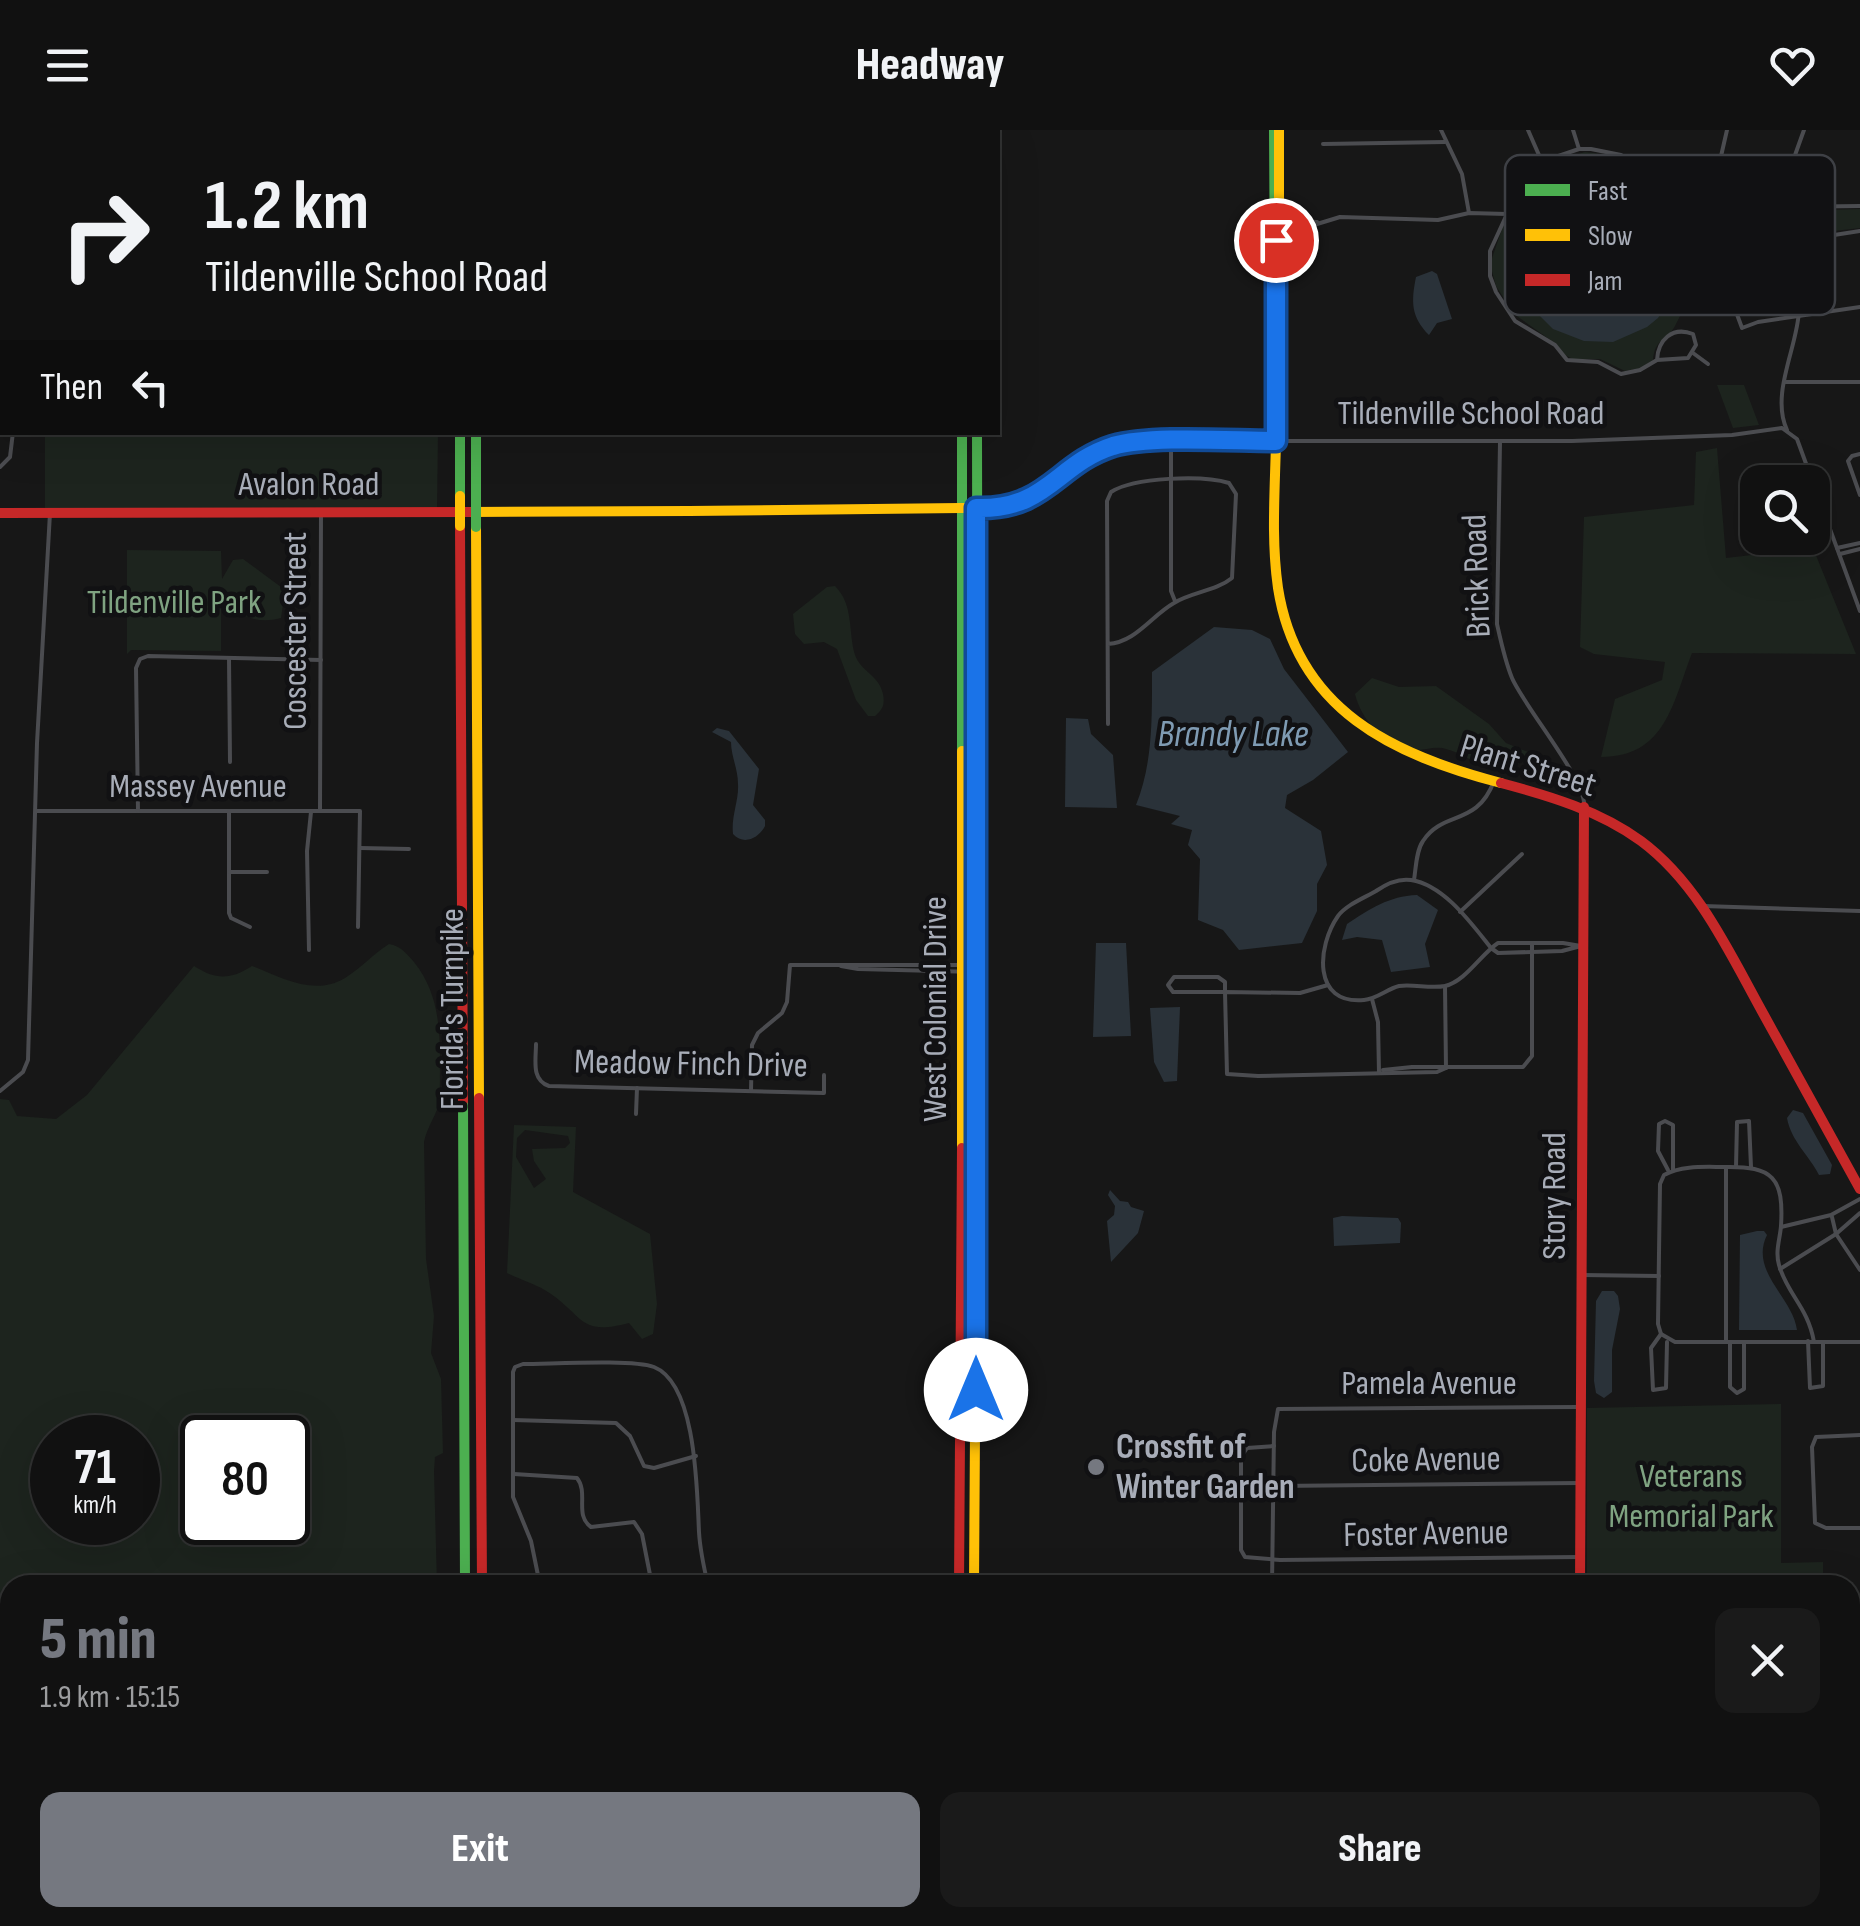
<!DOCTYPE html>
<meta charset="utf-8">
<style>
body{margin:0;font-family:"Sofia Sans Condensed",sans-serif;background:#1a1a1a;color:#f1f3f6;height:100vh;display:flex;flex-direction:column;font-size:38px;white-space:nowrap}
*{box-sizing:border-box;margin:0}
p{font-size:32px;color:#9c9d9f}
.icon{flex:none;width:55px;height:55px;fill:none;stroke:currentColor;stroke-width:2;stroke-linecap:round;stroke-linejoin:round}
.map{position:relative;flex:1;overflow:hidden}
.panel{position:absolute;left:0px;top:1445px;width:1860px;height:352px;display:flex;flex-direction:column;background:#111;border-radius:30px 30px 0 0;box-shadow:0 10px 40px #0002,0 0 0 2px #303131}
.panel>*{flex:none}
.banner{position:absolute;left:0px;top:0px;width:1000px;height:305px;box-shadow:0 10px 40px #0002,0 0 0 2px #303131;background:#111;color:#f1f3f6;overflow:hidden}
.controls{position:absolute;left:1740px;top:335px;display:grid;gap:20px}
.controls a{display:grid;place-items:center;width:90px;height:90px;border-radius:20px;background:#111;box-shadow:0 10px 40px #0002,0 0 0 2px #303131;font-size:50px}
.speed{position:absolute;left:30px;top:1285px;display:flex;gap:20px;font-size:50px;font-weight:700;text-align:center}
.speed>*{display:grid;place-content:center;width:130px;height:130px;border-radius:50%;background:#111;box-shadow:0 10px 40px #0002,0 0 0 2px #303131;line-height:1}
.speed small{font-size:25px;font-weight:400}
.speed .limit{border:5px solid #111;border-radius:15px;background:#fff;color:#111}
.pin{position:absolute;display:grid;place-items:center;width:85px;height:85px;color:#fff;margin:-42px;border:5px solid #fff;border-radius:50%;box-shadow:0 2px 10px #0007}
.me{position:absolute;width:110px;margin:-55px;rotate:0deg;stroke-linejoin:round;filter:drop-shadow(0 0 8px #0008)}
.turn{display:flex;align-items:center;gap:35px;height:210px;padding:0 40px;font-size:45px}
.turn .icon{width:130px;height:130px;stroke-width:2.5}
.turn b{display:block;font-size:70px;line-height:85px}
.then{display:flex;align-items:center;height:95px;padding:0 40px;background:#0003;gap:20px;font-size:38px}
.round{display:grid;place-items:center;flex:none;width:105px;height:105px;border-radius:20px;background:#1a1a1a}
.head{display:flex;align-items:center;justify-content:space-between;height:170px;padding:0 40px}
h1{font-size:60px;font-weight:800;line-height:75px;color:#757880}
.primary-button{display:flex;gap:20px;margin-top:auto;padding:20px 40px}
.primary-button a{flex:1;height:115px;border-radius:20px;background:#757880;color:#fff;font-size:40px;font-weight:800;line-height:115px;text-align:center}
.primary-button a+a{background:#1a1a1a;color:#f1f3f6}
header{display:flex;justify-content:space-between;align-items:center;height:130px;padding:0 40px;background:#111;font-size:45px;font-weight:800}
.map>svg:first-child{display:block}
.green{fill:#1d241e;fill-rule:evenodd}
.water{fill:#2a3239}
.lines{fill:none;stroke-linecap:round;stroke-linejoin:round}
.street{stroke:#4b4c50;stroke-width:4}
.fast{stroke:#4caf50;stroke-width:10}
.slow{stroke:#ffc107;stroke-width:10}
.jam{stroke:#c62828;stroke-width:10}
.fast-bridge{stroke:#4caf50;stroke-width:10}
.slow-bridge{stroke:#ffc107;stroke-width:10}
.route-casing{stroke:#114b97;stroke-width:25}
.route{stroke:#1a73e8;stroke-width:18}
.poi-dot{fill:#757880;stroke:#111113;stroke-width:4}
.labels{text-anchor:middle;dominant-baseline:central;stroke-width:9;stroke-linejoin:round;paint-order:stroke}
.street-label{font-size:35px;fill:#a8adb8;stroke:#111113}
.park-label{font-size:35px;fill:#7fa381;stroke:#111113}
.poi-label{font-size:35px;font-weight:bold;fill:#a8adb8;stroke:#111113;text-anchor:start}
.water-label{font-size:38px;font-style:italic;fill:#7f9bb3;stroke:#111113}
.key{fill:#111113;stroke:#3e4045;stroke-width:2.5}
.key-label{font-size:28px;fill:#a8adb8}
</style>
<header><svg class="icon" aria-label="menu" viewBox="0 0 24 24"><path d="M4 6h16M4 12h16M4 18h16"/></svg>Headway<svg class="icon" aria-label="heart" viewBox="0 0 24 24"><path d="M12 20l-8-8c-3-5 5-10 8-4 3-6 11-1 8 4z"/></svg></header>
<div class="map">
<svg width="1860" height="1796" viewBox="0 0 1860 1796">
<rect width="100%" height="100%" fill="#171717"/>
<!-- green -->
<g class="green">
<path d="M28 0H451L31 2Z"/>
<path d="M1585 22C1631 26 1645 50 1683 58L1711 140C1690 153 1687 175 1675 196 1666 212 1655 208 1653 230L1641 238 1625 241 1600 229H1573L1562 224 1556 214 1514 184 1496 156 1490 134 1512 70V51L1521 41Z"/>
<path d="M1860 79V98L1791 106 1787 81Z"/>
<path d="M1717 255H1744L1759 295 1733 298Z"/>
<path d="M45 303H438L437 381 45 383Z"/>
<path d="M1717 318 1726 428 1813 418 1856 524 1692 523C1673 572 1666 627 1601 627L1615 569 1662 550 1665 532 1594 524 1580 517 1584 387 1694 375 1696 322Z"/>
<path d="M127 420 221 421 222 449 233 430 243 429 285 460 281 488C254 495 236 485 221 463V521L131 520 127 524Z"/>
<path d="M835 456C854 475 848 501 855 525 861 542 879 545 883 564 885 575 883 579 875 586H868L856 570 837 519 824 512 804 514 795 504 793 484 827 457Z"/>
<path d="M1372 548 1399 557 1436 556 1489 594 1506 613 1533 624C1490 658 1483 629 1446 619 1434 615 1420 623 1407 619 1382 612 1361 589 1355 564Z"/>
<path d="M389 814C401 816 406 823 414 832 446 872 439 920 440 968 438 984 427 996 424 1012L426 1129 434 1186 431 1223 441 1249 443 1323 435 1327 434 1341 437 1455H10V1684L0 1689V969L9 970 17 986 56 989 87 965 194 836C216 850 230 850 252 836 281 847 314 867 345 848 360 839 373 824 389 814ZM52 1308H138V1392H52ZM202 1308H288V1392H202Z"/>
<path d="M514 995 576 997 573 1062 650 1104 657 1174 653 1204 642 1209 629 1193C580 1206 584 1187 551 1164 539 1155 521 1150 507 1143ZM525 1000 568 1006 570 1013 565 1018 532 1019 534 1031 546 1049 534 1058 516 1027 517 1008Z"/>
<path d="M1781 1274V1433L1823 1432V1455H1587V1278Z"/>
<rect x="1850" y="1579" width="10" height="144"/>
</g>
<!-- water -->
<g class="water">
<path d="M1585 34 1606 35 1622 43 1640 72 1657 79 1675 95 1681 129 1680 153 1658 188 1647 197 1613 212 1584 211 1553 199 1537 183 1525 164 1529 154 1520 145V126L1542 58Z"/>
<path d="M1432 141 1437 144 1452 189 1437 193 1429 205C1411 187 1411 172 1416 147Z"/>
<path d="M1214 497 1252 500 1270 509 1284 539 1348 622 1313 650 1287 665 1285 678 1321 701 1327 735 1317 754V781L1302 813 1239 820 1223 800 1198 790 1200 729 1188 715 1192 700 1171 694 1180 686 1136 675C1153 633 1152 587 1152 542Z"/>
<path d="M1066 588 1088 589 1091 604 1113 625 1117 678 1065 677Z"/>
<path d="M717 598 729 601 759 639 753 675 765 690V696C759 708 744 716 733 704 731 686 739 671 738 654 738 639 731 626 731 612L712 602Z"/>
<path d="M1417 765 1438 780 1425 814 1430 837 1391 842 1382 810 1357 807 1342 810 1347 794C1370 779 1389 766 1417 765Z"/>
<path d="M1096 813H1126L1131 906 1093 907Z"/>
<path d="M1180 877 1177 951 1164 952 1154 932 1150 878Z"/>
<path d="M1793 980 1803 983 1832 1035 1830 1044 1819 1045C1809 1025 1791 1011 1787 988Z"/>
<path d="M1110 1060 1120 1071 1128 1072 1131 1077 1144 1081 1138 1103 1111 1132 1107 1091 1114 1085 1115 1076 1108 1065Z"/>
<path d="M1342 1086 1398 1088 1401 1093 1400 1113 1334 1116 1333 1088Z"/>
<path d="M1757 1101H1764L1767 1105C1749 1142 1793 1167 1797 1200H1739L1740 1105Z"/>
<path d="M1602 1161H1614L1618 1166 1620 1179 1612 1220V1262L1604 1268 1596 1263 1594 1251 1596 1171Z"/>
</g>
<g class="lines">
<!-- street -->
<g class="street">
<path d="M769 0 770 2"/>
<path d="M783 0V2"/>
<path d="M1441 0 1462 44 1469 83"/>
<path d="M1528 0 1542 32"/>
<path d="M1573 0 1579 19"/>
<path d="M1323 14 1445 12"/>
<path d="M1713 61 1727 0"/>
<path d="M1277 90 1317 92"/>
<path d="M1276 99 1304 98 1340 87 1438 90 1469 83 1507 84"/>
<path d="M1860 101 1731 121 1717 130 1742 198 1758 192 1860 177"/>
<path d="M0 213 2 215"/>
<path d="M1693 223 1708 234"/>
<path d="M1657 230C1658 210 1672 196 1693 204L1696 215 1688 228 1657 230 1640 240 1621 244 1598 232 1567 230 1555 215 1515 191 1496 162 1490 146V121L1507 84 1508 49 1511 42 1579 19H1591L1621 25 1674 52 1783 77 1860 76"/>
<path d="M1785 252H1860"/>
<path d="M0 274H2"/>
<path d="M1787 300C1770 264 1798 216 1799 180 1800 143 1783 114 1783 82 1783 55 1795 25 1804 0"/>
<path d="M1276 311H1572L1732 305 1782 298 1797 309 1860 481"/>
<path d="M1500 312 1497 494C1501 512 1505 531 1512 548 1525 578 1588 652 1584 677"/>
<path d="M1171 317V461L1175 471"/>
<path d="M1860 324 1852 326 1848 331 1860 365"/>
<path d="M0 337 10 327 13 302"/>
<path d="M1837 418 1860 413"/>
<path d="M1840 424 1860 419"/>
<path d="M229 528 230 632"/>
<path d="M1108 594 1107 371 1111 362C1134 347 1203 345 1229 353L1236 364 1232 448C1216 461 1192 462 1174 473 1151 486 1136 512 1108 514"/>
<path d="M320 680 321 382"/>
<path d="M36 681H360L358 797"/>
<path d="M138 681 136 538 140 529 148 526 321 530"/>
<path d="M229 681V783L231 788 250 797"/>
<path d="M360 718 409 719"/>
<path d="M229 742H267"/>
<path d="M1414 750C1416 738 1416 721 1423 711 1443 680 1477 697 1494 651"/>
<path d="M1703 776 1860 781"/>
<path d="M1460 782 1522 724"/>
<path d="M1581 816 1562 821 1498 823 1491 818C1471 793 1444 755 1411 750 1398 748 1386 754 1376 761 1364 768 1346 775 1338 786 1317 816 1312 875 1364 870 1377 869 1387 859 1399 856 1414 854 1431 859 1445 856 1466 851 1481 824 1498 813H1563L1581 816"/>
<path d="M309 820 307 721 311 682"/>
<path d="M841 836 858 839 976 842"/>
<path d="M1174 847H1218L1225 852V862H1173L1168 855Z"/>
<path d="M1328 855 1300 863 1225 862 1227 944 1258 946 1437 942 1446 938"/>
<path d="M1445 856 1446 938"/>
<path d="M1372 869 1378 892 1379 943"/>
<path d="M536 914C536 930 531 950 549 956L824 963V945"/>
<path d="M1383 940 1412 937H1523L1532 926V813"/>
<path d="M0 961 23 942 28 930 37 613 50 383"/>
<path d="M751 961 752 915 758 903 782 883 787 872 790 835H974"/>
<path d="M636 984 637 958"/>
<path d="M1736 1037 1737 992 1749 991 1751 1037"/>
<path d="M1668 1040 1658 1021 1659 994 1665 991 1673 995V1040"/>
<path d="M1832 1087 1836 1104 1860 1140"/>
<path d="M1781 1097 1831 1085 1860 1069"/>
<path d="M1780 1139 1836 1104 1860 1083"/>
<path d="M1581 1145 1659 1146"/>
<path d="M1661 1204 1651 1218 1653 1260 1666 1258 1667 1212"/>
<path d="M1808 1211 1810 1258 1823 1256V1212"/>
<path d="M1726 1212V1037"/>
<path d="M1730 1212V1257L1737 1263 1744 1259V1213"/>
<path d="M1814 1212C1808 1177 1787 1164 1779 1135 1775 1121 1780 1109 1781 1096 1784 1048 1773 1036 1725 1037 1705 1037 1682 1035 1664 1045L1660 1054 1658 1194 1661 1204 1675 1212H1860"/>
<path d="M513 1290 616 1293 630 1306 644 1336 654 1338 696 1326"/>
<path d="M1860 1305 1816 1307 1812 1317 1815 1393 1826 1398H1860"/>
<path d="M1274 1316 1247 1318 1241 1327V1420L1245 1427 1280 1430 1580 1427"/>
<path d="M514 1344 577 1348C589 1363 574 1385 591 1397L634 1392 642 1404 652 1455"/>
<path d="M1275 1356 1580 1353"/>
<path d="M540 1455 531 1411 513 1367V1242L515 1237 523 1234C551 1234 633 1229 654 1237 697 1254 697 1363 699 1402 700 1420 704 1438 708 1455"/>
<path d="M1272 1455 1274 1302 1278 1279 1580 1277"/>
<path d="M1851 1576 1852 1463"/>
<path d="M0 1720H10"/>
<path d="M1850 1726H1860"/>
<path d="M0 1786H10"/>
<path d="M52 1788V1796"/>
<path d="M131 1788V1796"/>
<path d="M1114 1788V1796"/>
<path d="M1171 1788V1796"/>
<path d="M1202 1788V1796"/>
<path d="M1233 1788V1796"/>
<path d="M1264 1788V1796"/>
<path d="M1730 1788V1796"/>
<path d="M63 1796V1788"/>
<path d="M1037 1796V1788"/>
<path d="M1293 1796V1788"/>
<path d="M1794 1796V1788"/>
</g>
<!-- fast -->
<g class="fast">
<path d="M488 0V2"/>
<path d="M1274 0 1276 311"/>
<path d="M460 302V366"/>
<path d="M476 302V365"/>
<path d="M962 302V621"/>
<path d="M977 302 978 843"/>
<path d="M463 971 465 1455"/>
<path d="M466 1788V1796"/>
<path d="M1579 1788V1796"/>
</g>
<!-- slow -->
<g class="slow">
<path d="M963 0V2"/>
<path d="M977 0V2"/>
<path d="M1275 89 1279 77V0"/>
<path d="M961 378H1001L1027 371 1088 328 1118 315 1276 311C1275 360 1271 409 1278 458 1297 580 1393 625 1501 653"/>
<path d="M689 381 961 378"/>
<path d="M470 382 689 381"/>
<path d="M476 397 479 968"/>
<path d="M962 621V1018"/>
<path d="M974 1455 978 843"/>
<path d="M1850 1576H1860"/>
<path d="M958 1788V1796"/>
<path d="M972 1788V1796"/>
</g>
<!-- jam -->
<g class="jam">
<path d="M471 0V2"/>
<path d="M0 383 470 382"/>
<path d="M460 396 463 971"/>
<path d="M1501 653C1550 666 1600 681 1641 711 1699 754 1730 824 1764 885 1796 943 1828 1001 1860 1059"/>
<path d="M479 968 482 1455"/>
<path d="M959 1455 962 1018"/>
<path d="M1580 1455 1584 677"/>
<path d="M484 1788V1796"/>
</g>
<!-- fast-bridge -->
<path class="fast-bridge" d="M476 365V397"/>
<!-- slow-bridge -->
<path class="slow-bridge" d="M460 366V396"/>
</g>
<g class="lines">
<!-- route casing -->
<g class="route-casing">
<path id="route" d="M976 1260V378C1048 380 1056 334 1113 316 1151 305 1233 311 1276 311V110"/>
</g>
<!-- route -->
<use href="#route" class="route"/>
</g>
<!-- markers -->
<circle class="poi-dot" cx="1096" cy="1337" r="10"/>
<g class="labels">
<!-- street labels -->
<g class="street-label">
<text x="1471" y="283">Tildenville School Road</text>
<text x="309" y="354">Avalon Road</text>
<text transform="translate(1477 446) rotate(-92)">Brick Road</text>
<text transform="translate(295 501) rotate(-90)">Coscester Street</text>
<text transform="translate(1528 636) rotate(17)">Plant Street</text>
<text x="198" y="656">Massey Avenue</text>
<text transform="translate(452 879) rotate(-90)">Florida's Turnpike</text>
<text transform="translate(935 879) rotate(-90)">West Colonial Drive</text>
<text transform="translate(691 934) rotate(1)">Meadow Finch Drive</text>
<text transform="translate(1554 1066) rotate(-90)">Story Road</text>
<text x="1429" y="1253">Pamela Avenue</text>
<text transform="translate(1426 1330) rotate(-1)">Coke Avenue</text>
<text transform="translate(1426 1404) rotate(-1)">Foster Avenue</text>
</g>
<!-- park labels -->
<g class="park-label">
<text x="174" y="472">Tildenville Park</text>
<text x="1691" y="1346">Veterans<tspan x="1691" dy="40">Memorial Park</tspan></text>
</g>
<!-- poi labels -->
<g class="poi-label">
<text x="1116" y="1317">Crossfit of<tspan x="1116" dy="40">Winter Garden</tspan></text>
</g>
<!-- water labels -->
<g class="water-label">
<text x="1233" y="604">Brandy Lake</text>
</g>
</g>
<!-- legend -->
<rect x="1505" y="25" width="330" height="160" rx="15" class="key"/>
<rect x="1525" y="54" width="45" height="12" fill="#4caf50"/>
<rect x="1525" y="99" width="45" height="12" fill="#ffc107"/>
<rect x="1525" y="144" width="45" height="12" fill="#c62828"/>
<g class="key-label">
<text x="1588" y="70">Fast</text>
<text x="1588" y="115">Slow</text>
<text x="1588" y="160">Jam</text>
</g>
</svg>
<div class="controls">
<a><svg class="icon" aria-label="search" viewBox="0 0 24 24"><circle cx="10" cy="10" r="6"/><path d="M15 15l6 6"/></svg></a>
</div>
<div class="speed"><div>71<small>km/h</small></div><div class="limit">80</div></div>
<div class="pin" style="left:1276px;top:110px;background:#d93025"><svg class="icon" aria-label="arrive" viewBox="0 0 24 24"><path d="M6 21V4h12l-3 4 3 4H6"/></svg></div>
<svg class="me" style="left:976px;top:1260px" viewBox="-20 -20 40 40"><circle r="19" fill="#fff"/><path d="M0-13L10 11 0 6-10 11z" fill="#1a73e8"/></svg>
<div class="banner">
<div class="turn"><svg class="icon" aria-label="right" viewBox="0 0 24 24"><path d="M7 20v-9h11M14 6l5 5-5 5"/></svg><div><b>1.2 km</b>Tildenville School Road</div></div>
<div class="then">Then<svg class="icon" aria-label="left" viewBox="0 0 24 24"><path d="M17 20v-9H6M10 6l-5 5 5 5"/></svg></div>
</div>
<section class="panel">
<div class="head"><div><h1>5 min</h1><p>1.9 km · 15:15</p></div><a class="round"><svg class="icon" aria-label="close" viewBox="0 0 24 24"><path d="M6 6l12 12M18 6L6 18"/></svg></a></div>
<div class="primary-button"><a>Exit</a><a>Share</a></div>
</section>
</div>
